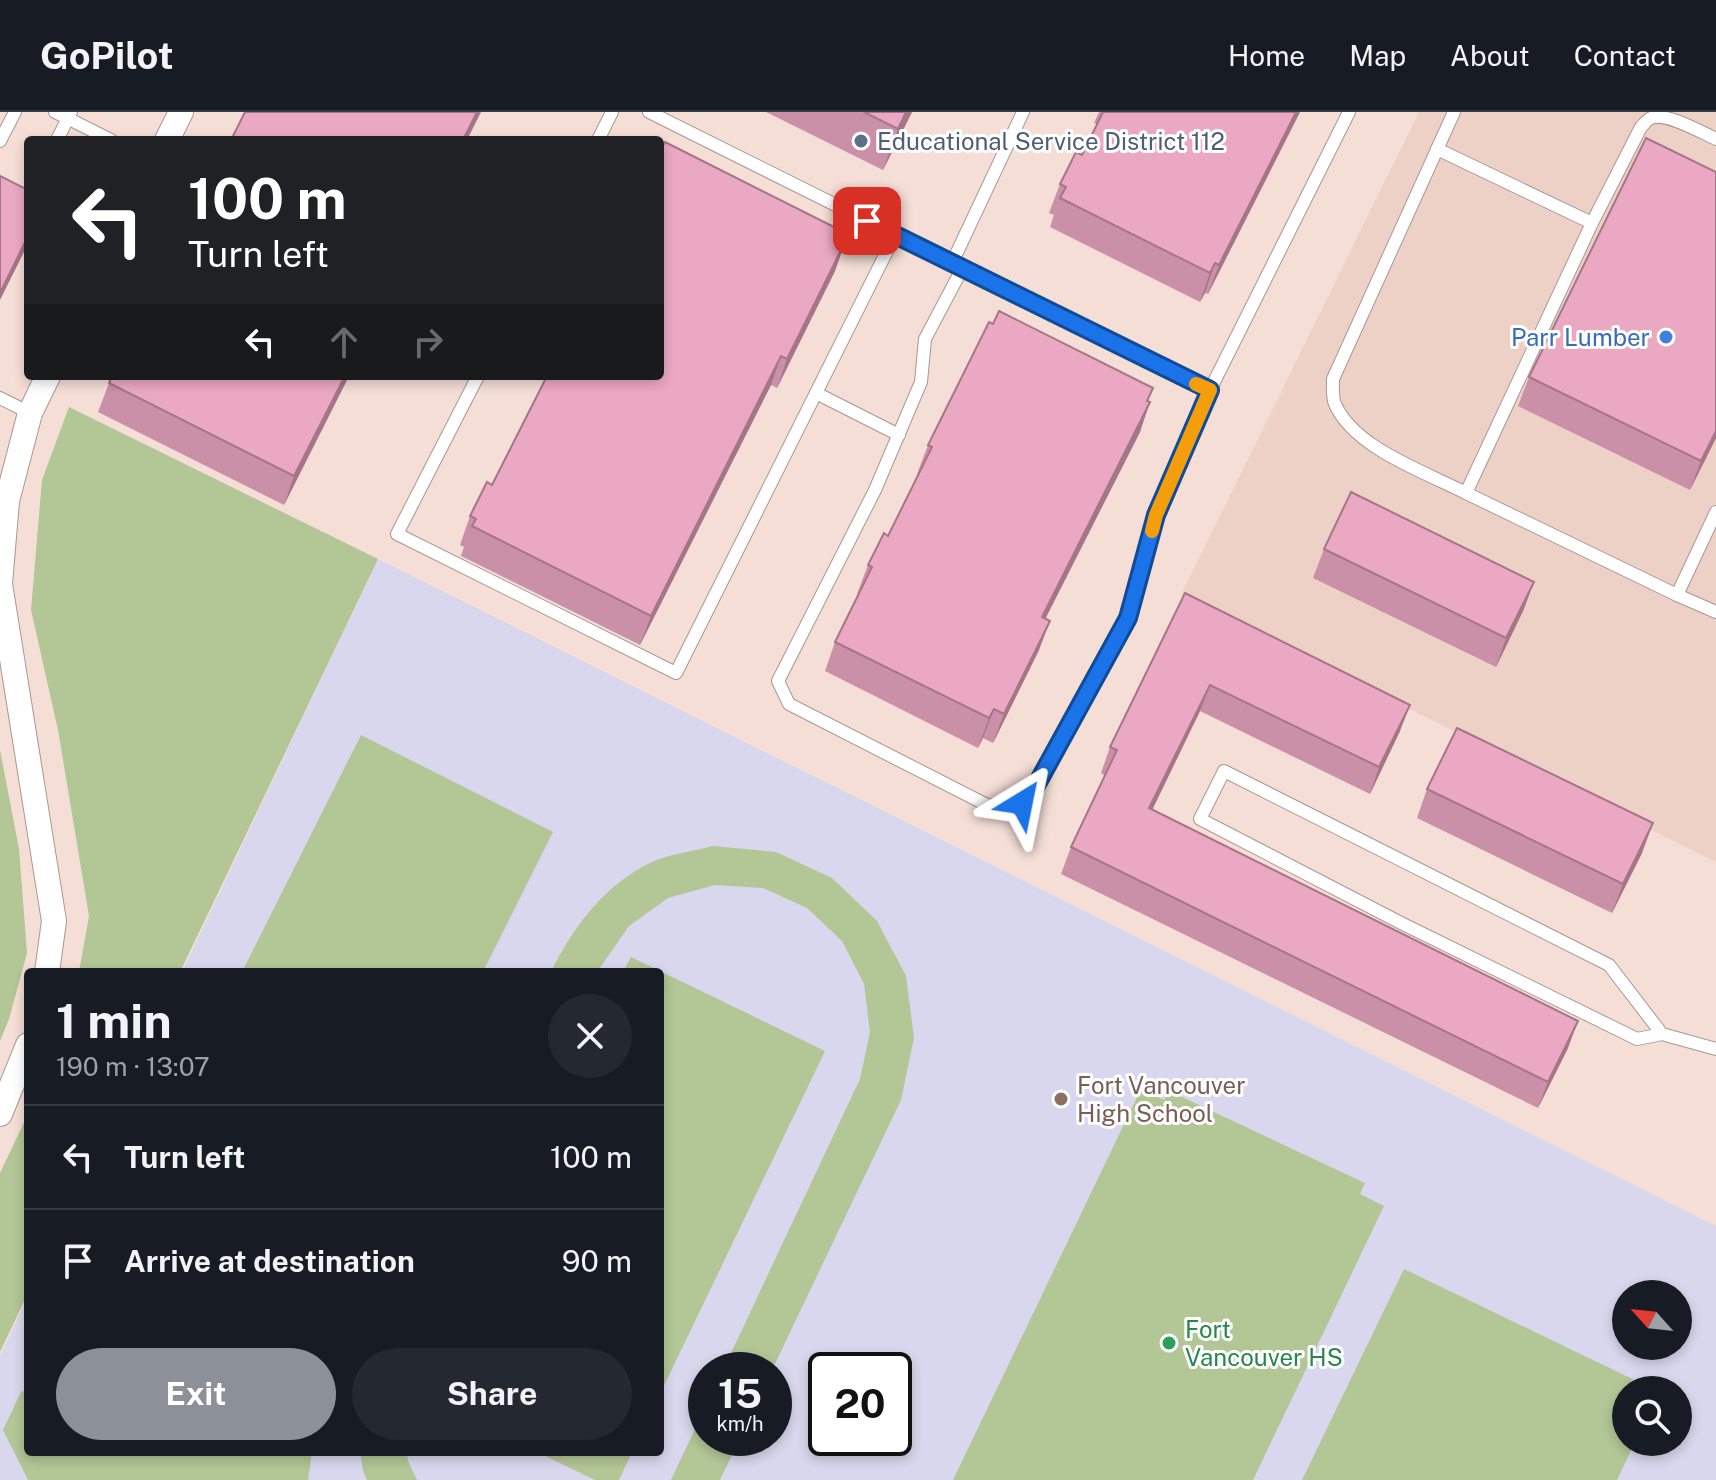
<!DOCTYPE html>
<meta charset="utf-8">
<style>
body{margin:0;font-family:"Public Sans",sans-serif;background:#242831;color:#f1f3f6;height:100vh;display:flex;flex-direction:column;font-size:30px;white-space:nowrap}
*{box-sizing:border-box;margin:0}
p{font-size:26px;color:#9ea1a6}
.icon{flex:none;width:44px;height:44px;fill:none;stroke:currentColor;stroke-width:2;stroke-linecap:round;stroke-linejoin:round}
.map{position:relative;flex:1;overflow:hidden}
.panel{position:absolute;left:24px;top:856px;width:640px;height:488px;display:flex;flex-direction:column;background:#171b24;border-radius:8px;box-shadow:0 4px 12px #0003}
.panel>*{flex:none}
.banner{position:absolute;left:24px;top:24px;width:640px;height:244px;border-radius:8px;box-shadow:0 4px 12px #0003;background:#202124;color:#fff;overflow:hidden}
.needle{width:52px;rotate:297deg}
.fabs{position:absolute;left:1612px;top:1168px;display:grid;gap:16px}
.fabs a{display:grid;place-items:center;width:80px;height:80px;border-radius:50%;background:#171b24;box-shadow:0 4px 12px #0003;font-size:40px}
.speed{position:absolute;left:688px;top:1240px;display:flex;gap:16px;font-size:40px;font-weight:700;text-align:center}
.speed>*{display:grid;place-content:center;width:104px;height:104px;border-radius:50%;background:#171b24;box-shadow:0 4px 12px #0003;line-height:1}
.speed small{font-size:20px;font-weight:400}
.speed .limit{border:4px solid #111;border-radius:12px;background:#fff;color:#111}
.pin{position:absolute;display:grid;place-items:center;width:68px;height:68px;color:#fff;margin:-34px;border-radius:16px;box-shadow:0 4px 12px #0006}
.me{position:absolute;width:88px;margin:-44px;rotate:35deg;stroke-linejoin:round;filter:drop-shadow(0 0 6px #0008)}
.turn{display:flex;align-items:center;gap:28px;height:168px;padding:0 32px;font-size:36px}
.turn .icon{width:104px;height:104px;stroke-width:2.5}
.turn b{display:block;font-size:56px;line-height:68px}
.lanes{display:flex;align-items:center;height:76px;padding:0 32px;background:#0003;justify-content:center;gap:40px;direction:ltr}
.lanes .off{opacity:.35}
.round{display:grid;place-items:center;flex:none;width:84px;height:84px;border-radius:42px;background:#242831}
.headline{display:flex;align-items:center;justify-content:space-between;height:136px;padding:0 32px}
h1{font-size:48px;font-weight:700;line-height:60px}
.primary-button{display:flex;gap:16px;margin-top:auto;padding:16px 32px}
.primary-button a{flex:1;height:92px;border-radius:48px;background:#8c9099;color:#fff;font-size:32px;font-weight:700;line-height:92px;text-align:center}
.primary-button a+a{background:#242831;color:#f1f3f6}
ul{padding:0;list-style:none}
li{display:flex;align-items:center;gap:24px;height:104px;padding:0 32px;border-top:2px solid #363941}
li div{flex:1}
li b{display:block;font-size:30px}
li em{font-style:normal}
header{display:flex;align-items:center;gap:48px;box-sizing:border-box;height:112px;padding:0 40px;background:#171b24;border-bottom:2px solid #363941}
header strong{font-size:38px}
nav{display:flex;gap:44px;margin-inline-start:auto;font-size:28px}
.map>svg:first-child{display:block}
.built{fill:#eed1c6}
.education{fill:#d9d7ed;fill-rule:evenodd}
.green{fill:#b2c696}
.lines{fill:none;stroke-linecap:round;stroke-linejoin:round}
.service-casing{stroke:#ab978f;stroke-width:14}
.minor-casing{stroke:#ab978f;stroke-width:26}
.service{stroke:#fff;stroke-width:12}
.minor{stroke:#fff;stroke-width:24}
.wall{fill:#ca90a7}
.shaded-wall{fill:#a47688}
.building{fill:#eba8c2;stroke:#a47688;stroke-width:2}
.route-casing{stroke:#114b97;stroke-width:20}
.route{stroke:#1a73e8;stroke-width:14}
.slow{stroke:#f59e0b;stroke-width:14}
.service-dot{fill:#5c6f8a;stroke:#fff;stroke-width:3}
.shop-dot{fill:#3f7fe0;stroke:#fff;stroke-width:3}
.education-dot{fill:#8d6e63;stroke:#fff;stroke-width:3}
.leisure-dot{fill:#2e9e5b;stroke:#fff;stroke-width:3}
.labels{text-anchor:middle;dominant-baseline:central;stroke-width:6;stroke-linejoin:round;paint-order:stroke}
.service-label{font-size:24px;fill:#4e5e75;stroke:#fff;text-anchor:start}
.shop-label{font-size:24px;fill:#366cbe;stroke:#fff;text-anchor:end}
.education-label{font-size:24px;fill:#785e54;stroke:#fff;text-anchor:start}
.leisure-label{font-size:24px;fill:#27864d;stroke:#fff;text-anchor:start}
</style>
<header>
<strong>GoPilot</strong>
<nav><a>Home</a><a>Map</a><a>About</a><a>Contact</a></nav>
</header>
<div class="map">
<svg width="1716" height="1368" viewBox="0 0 1716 1368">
<rect width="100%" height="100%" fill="#f4ded6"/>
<!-- built -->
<path class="built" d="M1419 0H1716V750L1181 483Z"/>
<!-- education -->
<path class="education" d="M378 447 1716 1114V1368H0V1244L28 1185V1340H660V860H182ZM1626 1182H1678V1234H1626ZM706 1258H774V1326H706ZM826 1258H894V1326H826ZM1626 1278H1678V1330H1626Z"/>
<!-- green -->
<g class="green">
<path d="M69 295 378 447 180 860H79L89 804 58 618 31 498 42 368Z"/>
<path d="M361 623 553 720 483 860H242Z"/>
<path d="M0 638 19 737 27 841 9 907 0 929Z"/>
<path d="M713 734 776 740 832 766 877 809 906 864 914 926 901 988 772 1258H723L860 967 870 920 864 872 842 829 807 796 763 776 715 773 668 786 629 814 597 860H551C573 815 605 772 652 750 670 742 694 739 713 734Z"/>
<path d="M631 845 825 939 660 1282V860H623Z"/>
<path d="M1141 977 1164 988 1169 979 1365 1071 1360 1082 1384 1094 1253 1368H953Z"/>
<path d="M28 1002V1181L0 1240V1061Z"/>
<path d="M1404 1157 1655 1278H1626V1330H1635L1617 1368H1302Z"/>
<path d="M28 1278V1340H312L308 1368H28L3 1318 21 1280Z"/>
<path d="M706 1294V1326H740L720 1368H671Z"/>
<path d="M360 1340H407L408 1349 417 1368H367L363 1359Z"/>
<path d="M537 1340H632L619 1368H595Z"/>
</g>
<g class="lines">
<!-- service casing -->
<g class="service-casing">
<g id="service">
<path d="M55 0 111 28"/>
<path d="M649 0 952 151 1023 0"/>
<path d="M1454 0 1333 267C1333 275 1332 285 1335 292 1354 336 1425 360 1466 381L1592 111 1641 15C1644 12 1647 8 1651 6 1666 0 1701 20 1716 27"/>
<path d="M57 28 71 0"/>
<path d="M598 28 612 0"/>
<path d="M0 29 15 0"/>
<path d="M1437 37 1592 111"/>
<path d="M952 151 1210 278 1349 0"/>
<path d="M962 157 925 227 921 270 875 378 778 569 789 592 987 693C1007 694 1017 696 1032 681L1128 506 1156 403 1210 278"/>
<path d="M478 264 397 422 676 561 895 123"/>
<path d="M816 281 899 323"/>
<path d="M0 286 30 301"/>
<path d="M1466 381 1677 483 1716 500"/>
<path d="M1677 483 1716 400"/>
<path d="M1662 922 1609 853 1224 659 1200 707 1403 812 1637 927 1662 922 1716 937"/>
</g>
</g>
<!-- minor casing -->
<g class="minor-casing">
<g id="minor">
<path d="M167 28 181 0"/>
<path d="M47 860 54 809 0 472 7 389 30 301 48 264"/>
<path d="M0 1002 28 933"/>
</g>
</g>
<!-- service -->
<use href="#service" class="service"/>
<!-- minor -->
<use href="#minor" class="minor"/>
</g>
<!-- wall -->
<g class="wall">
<path d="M766 0H912L883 58Z"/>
<path d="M1099 0H1300L1208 182 1205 181 1200 190 1050 115 1054 103 1049 101 1060 72 1082 43 1097 12 1094 11Z"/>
<path d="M844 120 841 128 845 130 835 159 777 276 771 273 640 533 461 444 464 435 460 433 470 404 492 373Z"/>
<path d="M349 264 284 393 98 300 109 271Z"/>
<path d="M1529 265 1716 326 1690 378 1518 294Z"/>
<path d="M1148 289 1140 320 1045 507 1039 538 993 631 983 626 978 636 825 559 835 530 859 483 857 482 868 453 888 424 919 363 917 362 928 333Z"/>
<path d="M1324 437 1534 470 1523 499 1496 555 1313 466Z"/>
<path d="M1185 481 1400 619 1370 682 1200 599 1152 698 1568 936 1538 996 1061 762 1071 735 1105 664 1101 661 1110 635Z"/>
<path d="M1427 677 1642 741 1612 801 1417 706Z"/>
</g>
<!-- shaded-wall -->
<g class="shaded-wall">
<path d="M477 0H481L467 28H463Z"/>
<path d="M906 0H912L883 58 898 17Z"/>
<path d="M1296 0H1300L1208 182 1219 153Z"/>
<path d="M28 124V132L0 188V181Z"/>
<path d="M845 130 835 159 777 276 787 247Z"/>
<path d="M1215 151 1205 181 1200 190 1210 161Z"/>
<path d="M781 244 771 273 640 533 651 504Z"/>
<path d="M345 264H349L284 393 294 364Z"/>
<path d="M1150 290 1140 320 1031 535 1042 505Z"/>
<path d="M1716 319V326L1690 378 1701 349Z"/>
<path d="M1534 470 1523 499 1496 555 1506 526Z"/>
<path d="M1050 509 1039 538 993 631 1004 602Z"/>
<path d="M1210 573 1200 599 1140 723 1149 696Z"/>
<path d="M1410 593 1400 619 1370 682 1379 655Z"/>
<path d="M994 597 983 626 978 636 989 606Z"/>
<path d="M1653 711 1642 741 1612 801 1623 772Z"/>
<path d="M1578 909 1568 936 1538 996 1548 970Z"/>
</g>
<!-- building -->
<g class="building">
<path d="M245 0H477L463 28H231Z"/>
<path d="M864 0H906L898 17Z"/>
<path d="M1103 0H1296L1219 153 1215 151 1210 161 1060 86 1066 75 1060 72 1076 40 1082 43Z"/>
<path d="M1646 26 1716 60V319L1701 349 1529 265Z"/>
<path d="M665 30 844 120 840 127 845 130 787 247 781 244 651 504 472 414 476 407 470 404 487 370 492 373 547 264H660V37H661Z"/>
<path d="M0 64 28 78V124L0 181Z"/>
<path d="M999 199 1153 276 1147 289 1150 290 1042 505 1050 509 1004 602 994 597 989 606 835 530 872 455 868 453 884 421 888 424 932 335 928 333 989 210 993 212Z"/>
<path d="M112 264H345L294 364 109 271Z"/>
<path d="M1351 380 1534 470 1506 526 1324 437Z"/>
<path d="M1185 481 1410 593 1379 655 1210 573 1149 696 1578 909 1548 970 1071 735 1117 638 1110 635Z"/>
<path d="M1457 616 1653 711 1623 772 1427 677Z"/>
</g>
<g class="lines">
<!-- route casing -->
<g class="route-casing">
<path id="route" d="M867 109 1210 278 1156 403 1128 506 1032 681 1022 691"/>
</g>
<!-- route -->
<use href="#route" class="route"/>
<!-- slow -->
<path class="slow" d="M1152 419 1156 403 1210 278 1196 272"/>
</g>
<!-- markers -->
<circle class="service-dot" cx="861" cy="29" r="8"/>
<circle class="shop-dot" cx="1666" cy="225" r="8"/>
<circle class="education-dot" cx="1061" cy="987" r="8"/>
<circle class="leisure-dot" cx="1169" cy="1231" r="8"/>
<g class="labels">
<!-- service labels -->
<g class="service-label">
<text x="877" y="29">Educational Service District 112</text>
</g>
<!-- shop labels -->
<g class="shop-label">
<text x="1650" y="225">Parr Lumber</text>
</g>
<!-- education labels -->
<g class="education-label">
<text x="1077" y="973">Fort Vancouver<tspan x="1077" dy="28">High School</tspan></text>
</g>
<!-- leisure labels -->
<g class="leisure-label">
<text x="1185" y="1217">Fort<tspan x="1185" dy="28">Vancouver HS</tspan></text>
</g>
</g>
</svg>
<div class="fabs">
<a><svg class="needle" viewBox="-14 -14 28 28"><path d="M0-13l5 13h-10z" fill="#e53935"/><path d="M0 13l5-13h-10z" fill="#9ea1a6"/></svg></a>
<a><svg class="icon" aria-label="search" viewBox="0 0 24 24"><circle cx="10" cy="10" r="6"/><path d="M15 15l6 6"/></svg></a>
</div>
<div class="speed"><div>15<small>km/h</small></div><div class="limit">20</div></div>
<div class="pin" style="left:867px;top:109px;background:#d93025"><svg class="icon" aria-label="arrive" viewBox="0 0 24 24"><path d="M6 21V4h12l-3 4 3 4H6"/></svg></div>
<svg class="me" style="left:1022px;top:691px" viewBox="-20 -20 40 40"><path d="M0-17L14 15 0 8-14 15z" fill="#1a73e8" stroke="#fff" stroke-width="4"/></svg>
<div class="banner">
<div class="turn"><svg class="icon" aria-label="left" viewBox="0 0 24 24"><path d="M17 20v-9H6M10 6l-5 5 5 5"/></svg><div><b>100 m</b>Turn left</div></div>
<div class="lanes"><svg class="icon" aria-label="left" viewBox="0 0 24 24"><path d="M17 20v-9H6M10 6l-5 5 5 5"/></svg><svg class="icon off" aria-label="ahead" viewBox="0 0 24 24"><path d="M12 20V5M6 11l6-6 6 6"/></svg><svg class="icon off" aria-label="right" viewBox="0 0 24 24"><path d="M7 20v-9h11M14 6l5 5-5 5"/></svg></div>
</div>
<section class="panel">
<div class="headline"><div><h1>1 min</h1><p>190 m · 13:07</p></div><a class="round"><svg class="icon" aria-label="close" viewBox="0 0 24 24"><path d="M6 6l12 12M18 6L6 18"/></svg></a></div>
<ul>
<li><svg class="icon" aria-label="left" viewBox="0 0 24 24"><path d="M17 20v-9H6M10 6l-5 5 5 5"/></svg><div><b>Turn left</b></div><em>100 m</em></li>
<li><svg class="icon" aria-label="arrive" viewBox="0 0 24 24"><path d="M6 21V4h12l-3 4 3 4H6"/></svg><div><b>Arrive at destination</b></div><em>90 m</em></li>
</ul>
<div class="primary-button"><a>Exit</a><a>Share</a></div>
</section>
</div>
